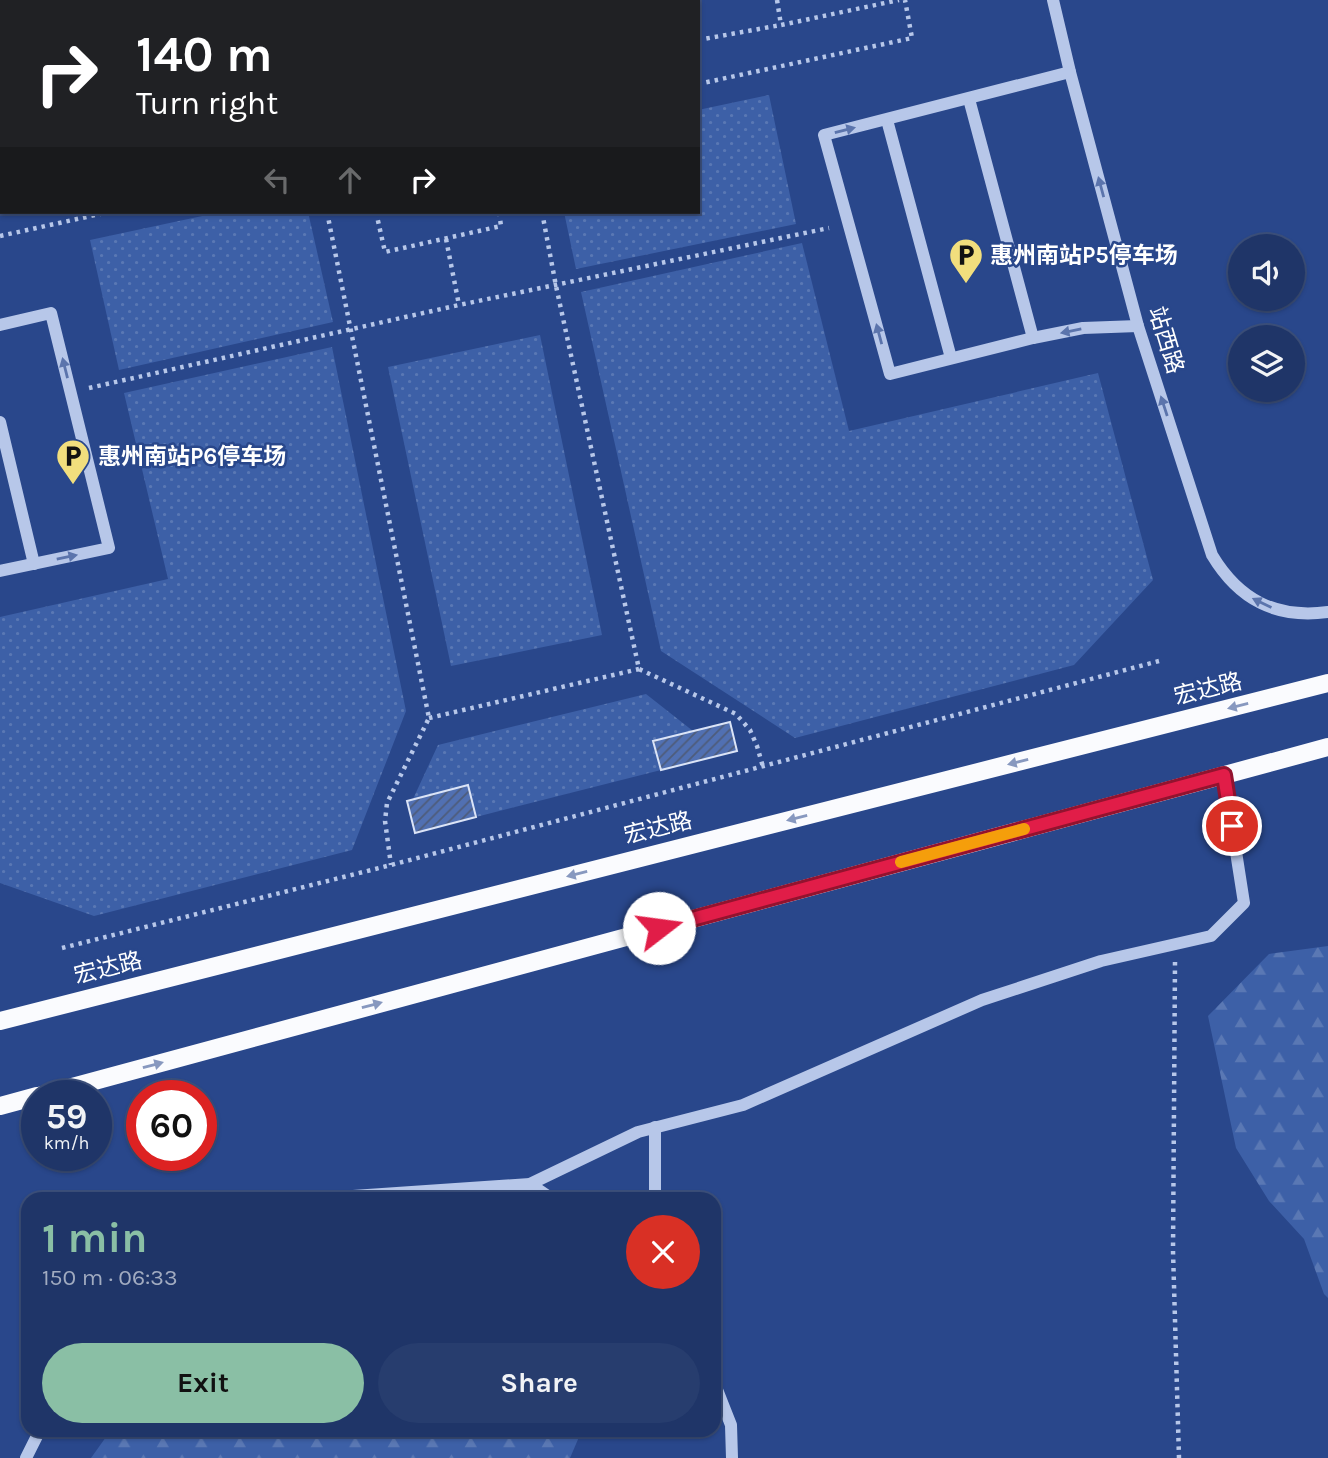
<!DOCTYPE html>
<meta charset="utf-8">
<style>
body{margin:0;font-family:Karla,"Noto Sans SC",sans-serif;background:#273d6e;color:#f1f3f6;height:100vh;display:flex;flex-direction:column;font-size:26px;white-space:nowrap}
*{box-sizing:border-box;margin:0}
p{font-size:23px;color:#a1abc0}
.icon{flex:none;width:38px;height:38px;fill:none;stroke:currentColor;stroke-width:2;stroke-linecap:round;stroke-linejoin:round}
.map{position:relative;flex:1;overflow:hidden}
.details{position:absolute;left:21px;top:1192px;width:700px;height:245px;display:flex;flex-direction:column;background:#1f3568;border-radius:21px;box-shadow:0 2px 5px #0004,0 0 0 2px #3c507c}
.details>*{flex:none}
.top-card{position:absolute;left:0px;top:0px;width:700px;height:214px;box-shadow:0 2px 5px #0004,0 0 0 2px #3c507c;background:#202124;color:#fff;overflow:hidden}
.buttons{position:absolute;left:1228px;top:234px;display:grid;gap:14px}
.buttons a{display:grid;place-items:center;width:77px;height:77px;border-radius:50%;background:#1f3568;box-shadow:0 2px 5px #0004,0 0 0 2px #3c507c;font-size:35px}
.speed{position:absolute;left:21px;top:1080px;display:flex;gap:14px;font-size:35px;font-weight:700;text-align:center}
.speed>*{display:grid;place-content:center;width:91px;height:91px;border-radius:50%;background:#1f3568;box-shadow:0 2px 5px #0004,0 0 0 2px #3c507c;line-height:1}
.speed small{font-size:18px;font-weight:400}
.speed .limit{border:10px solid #d22;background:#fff;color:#111}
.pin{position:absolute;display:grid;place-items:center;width:60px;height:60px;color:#fff;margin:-30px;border:4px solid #fff;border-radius:50%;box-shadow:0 2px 7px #0007}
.me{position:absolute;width:77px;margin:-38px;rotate:75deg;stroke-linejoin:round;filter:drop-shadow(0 0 5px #0008)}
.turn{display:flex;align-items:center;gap:24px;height:147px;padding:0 21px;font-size:32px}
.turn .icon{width:91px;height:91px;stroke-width:2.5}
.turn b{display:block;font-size:49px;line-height:60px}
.lanes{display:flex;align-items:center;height:66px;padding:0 21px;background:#0003;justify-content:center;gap:35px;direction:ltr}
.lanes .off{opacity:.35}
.round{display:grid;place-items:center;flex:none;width:74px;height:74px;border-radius:37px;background:#273d6e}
.summary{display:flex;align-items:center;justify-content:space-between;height:119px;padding:0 21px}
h1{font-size:42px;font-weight:700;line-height:52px;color:#8abfa5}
.button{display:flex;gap:14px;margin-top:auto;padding:14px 21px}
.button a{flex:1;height:80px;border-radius:42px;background:#8abfa5;color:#111;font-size:28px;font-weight:700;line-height:80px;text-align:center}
.button a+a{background:#273d6e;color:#f1f3f6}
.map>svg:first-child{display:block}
.grass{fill:url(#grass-dots)}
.forest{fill:url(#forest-firs)}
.building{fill:url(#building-hatch);stroke:#dbe4f7;stroke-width:2}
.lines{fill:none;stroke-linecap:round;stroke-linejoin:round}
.minor-tunnel{stroke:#49639c;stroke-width:12;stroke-dasharray:12 6;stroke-linecap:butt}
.path{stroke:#b7c7e9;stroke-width:4.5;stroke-dasharray:3.5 5;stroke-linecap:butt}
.minor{stroke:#b7c7e9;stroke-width:12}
.major{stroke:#fafbfe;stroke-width:18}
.oneway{fill:#5b74ac}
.oneway2{fill:#8798bf}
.route-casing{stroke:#92132f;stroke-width:18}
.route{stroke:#e11d48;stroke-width:12}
.slow{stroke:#f59e0b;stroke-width:12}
.labels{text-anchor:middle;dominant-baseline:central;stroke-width:5;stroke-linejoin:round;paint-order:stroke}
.poi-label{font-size:23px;font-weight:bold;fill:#fff;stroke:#29478b;text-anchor:start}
.street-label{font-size:23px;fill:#fff;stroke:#29478b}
</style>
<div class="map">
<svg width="1328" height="1458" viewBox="0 0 1328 1458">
<defs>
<pattern id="grass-dots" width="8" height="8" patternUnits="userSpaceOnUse" patternTransform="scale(1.75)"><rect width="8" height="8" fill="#3d60a7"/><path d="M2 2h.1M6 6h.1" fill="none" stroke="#5a78b4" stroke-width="1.8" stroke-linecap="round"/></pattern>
<pattern id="forest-firs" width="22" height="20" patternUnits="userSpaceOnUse" patternTransform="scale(1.75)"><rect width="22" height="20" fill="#3d60a7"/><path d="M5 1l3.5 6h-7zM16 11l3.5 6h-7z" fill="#5a78b4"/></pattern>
<pattern id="building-hatch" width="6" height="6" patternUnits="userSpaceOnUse" patternTransform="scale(1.75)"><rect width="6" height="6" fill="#5170b2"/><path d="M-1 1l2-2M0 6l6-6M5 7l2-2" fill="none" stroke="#4e5c7a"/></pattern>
</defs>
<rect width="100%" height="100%" fill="#29478b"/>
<!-- grass -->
<g class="grass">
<path d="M769 95 796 224 576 269 564 212H698V110Z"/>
<path d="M221 212H308L333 322 119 370 90 240Z"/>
<path d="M802 243 849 431 1098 373 1153 580 1074 665 795 738 661 651 581 292Z"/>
<path d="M540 335 602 635 451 666 388 367Z"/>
<path d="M332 347 406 711 352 850 94 916 0 883V617L168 579 124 393Z"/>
<path d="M646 694 693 731 653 741 661 770 476 817 467 785 413 799 438 745Z"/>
</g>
<!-- forest -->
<g class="forest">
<path d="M1328 946V1298L1324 1294 1304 1239 1269 1201 1236 1148 1208 1016 1269 954Z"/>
<path d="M111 1430H582L570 1458H91Z"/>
</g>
<!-- building -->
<g class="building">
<path d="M730 722 737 751 661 770 653 741Z"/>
<path d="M468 785 476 817 415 833 407 801Z"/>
</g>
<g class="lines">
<!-- minor-tunnel -->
<g class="minor-tunnel">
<path d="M255 0V2"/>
<path d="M0 109 2 108"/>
</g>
<!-- path -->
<g class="path">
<path d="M36 0V2"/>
<path d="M169 0V2"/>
<path d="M329 0V2"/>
<path d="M459 0V2"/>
<path d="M622 0 623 2"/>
<path d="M777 0 781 25 899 0"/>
<path d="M698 40 781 25"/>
<path d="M698 84 912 38 905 0"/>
<path d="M0 194H2"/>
<path d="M327 212 429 718 387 803 385 821 391 865"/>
<path d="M376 212 385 252 501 226 499 212"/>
<path d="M542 212 556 286 639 669 736 714 750 730 757 746 763 767"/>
<path d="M0 236 109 212"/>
<path d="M446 239 459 305"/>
<path d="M89 388 459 305 829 228"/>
<path d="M429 718 639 669"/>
<path d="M62 948 391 865 1159 661"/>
<path d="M1175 962 1173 1251 1179 1458"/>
</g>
<!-- minor -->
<g class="minor">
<path d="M1053 0 1070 72 1138 326 1212 555C1239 600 1276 619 1328 612"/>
<path d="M1070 72 824 135 890 374 1033 338 1083 328 1138 326"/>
<path d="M969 99 1033 338"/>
<path d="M887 120 951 358"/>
<path d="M0 156 2 155"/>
<path d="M0 325 51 313 109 548 0 571"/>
<path d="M0 422 34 564"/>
<path d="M530 1184 552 1199"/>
<path d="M340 1199 353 1196 530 1184 638 1132 743 1105 982 1000 1101 961 1211 936 1244 903 1224 775"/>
<path d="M655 1199V1127"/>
<path d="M714 1382 731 1425 732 1458"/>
<path d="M26 1458 40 1430"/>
</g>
<!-- major -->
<g class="major">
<path d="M0 1021 1328 683"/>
<path d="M39 1096 1328 747"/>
<path d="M0 1106 37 1096"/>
</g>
</g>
<!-- one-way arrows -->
<defs><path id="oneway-solid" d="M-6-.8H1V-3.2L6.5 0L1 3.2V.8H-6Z" transform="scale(1.75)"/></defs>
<g class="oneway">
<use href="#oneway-solid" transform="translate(845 130) rotate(-14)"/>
<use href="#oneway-solid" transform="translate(1101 187) rotate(-105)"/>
<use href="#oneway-solid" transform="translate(1071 331) rotate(169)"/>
<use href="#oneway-solid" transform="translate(879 334) rotate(-105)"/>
<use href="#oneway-solid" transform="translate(65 368) rotate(-104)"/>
<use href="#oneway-solid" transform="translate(1164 406) rotate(-108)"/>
<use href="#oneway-solid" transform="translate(67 557) rotate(-12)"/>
<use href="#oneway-solid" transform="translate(1262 603) rotate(-154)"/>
</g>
<g class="oneway2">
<use href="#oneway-solid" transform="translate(1238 706) rotate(166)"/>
<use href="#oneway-solid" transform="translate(1018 762) rotate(166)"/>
<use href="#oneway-solid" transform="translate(797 818) rotate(166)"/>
<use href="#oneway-solid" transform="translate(577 874) rotate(166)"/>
<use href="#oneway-solid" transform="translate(372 1005) rotate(-15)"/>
<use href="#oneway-solid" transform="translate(153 1065) rotate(-15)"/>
</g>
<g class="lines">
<!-- route casing -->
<g class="route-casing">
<path id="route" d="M659 928 1224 775 1232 826"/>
</g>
<!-- route -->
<use href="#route" class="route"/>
<!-- slow -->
<path class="slow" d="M901 862 1024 829"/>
</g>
<!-- icons -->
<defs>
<g id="parking-pin" transform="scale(1.75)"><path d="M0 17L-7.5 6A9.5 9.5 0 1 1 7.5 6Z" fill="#f1de7d" stroke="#29478b"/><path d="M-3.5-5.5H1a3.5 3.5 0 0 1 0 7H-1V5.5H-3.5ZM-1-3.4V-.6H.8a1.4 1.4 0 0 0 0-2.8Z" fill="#111"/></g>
</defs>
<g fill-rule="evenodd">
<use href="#parking-pin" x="966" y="255"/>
<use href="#parking-pin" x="73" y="456"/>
</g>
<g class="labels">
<!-- poi labels -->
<g class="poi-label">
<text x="990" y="255">惠州南站P5停车场</text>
<text x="98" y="456">惠州南站P6停车场</text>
</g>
<!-- street labels -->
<g class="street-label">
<text transform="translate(1166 340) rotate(73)">站西路</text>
<text transform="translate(1208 689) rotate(-14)">宏达路</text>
<text transform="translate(658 828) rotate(-14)">宏达路</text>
<text transform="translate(108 968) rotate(-14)">宏达路</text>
</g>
</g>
</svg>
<div class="buttons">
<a><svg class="icon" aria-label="sound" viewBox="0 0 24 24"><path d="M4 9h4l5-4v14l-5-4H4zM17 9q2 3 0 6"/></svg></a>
<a><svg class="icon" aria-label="layers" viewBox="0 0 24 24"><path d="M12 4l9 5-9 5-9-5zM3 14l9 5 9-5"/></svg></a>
</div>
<div class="speed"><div>59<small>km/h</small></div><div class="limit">60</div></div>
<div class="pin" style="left:1232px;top:826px;background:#d93025"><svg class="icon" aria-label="arrive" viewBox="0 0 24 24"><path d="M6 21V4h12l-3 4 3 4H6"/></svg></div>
<svg class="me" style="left:659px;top:928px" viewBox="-20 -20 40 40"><circle r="19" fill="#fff"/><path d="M0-13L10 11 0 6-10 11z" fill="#e11d48"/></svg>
<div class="top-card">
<div class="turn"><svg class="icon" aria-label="right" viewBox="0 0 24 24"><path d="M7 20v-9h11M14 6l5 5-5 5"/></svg><div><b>140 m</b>Turn right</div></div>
<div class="lanes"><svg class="icon off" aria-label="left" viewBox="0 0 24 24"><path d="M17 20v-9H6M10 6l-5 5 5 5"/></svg><svg class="icon off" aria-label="ahead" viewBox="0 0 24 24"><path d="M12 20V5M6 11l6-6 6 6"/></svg><svg class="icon" aria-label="right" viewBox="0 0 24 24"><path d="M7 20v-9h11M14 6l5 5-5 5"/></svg></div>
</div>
<section class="details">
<div class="summary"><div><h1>1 min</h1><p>150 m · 06:33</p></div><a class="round" style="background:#d93025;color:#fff"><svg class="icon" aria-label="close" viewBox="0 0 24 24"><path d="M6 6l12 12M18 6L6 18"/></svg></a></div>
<div class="button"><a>Exit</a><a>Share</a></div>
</section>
</div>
